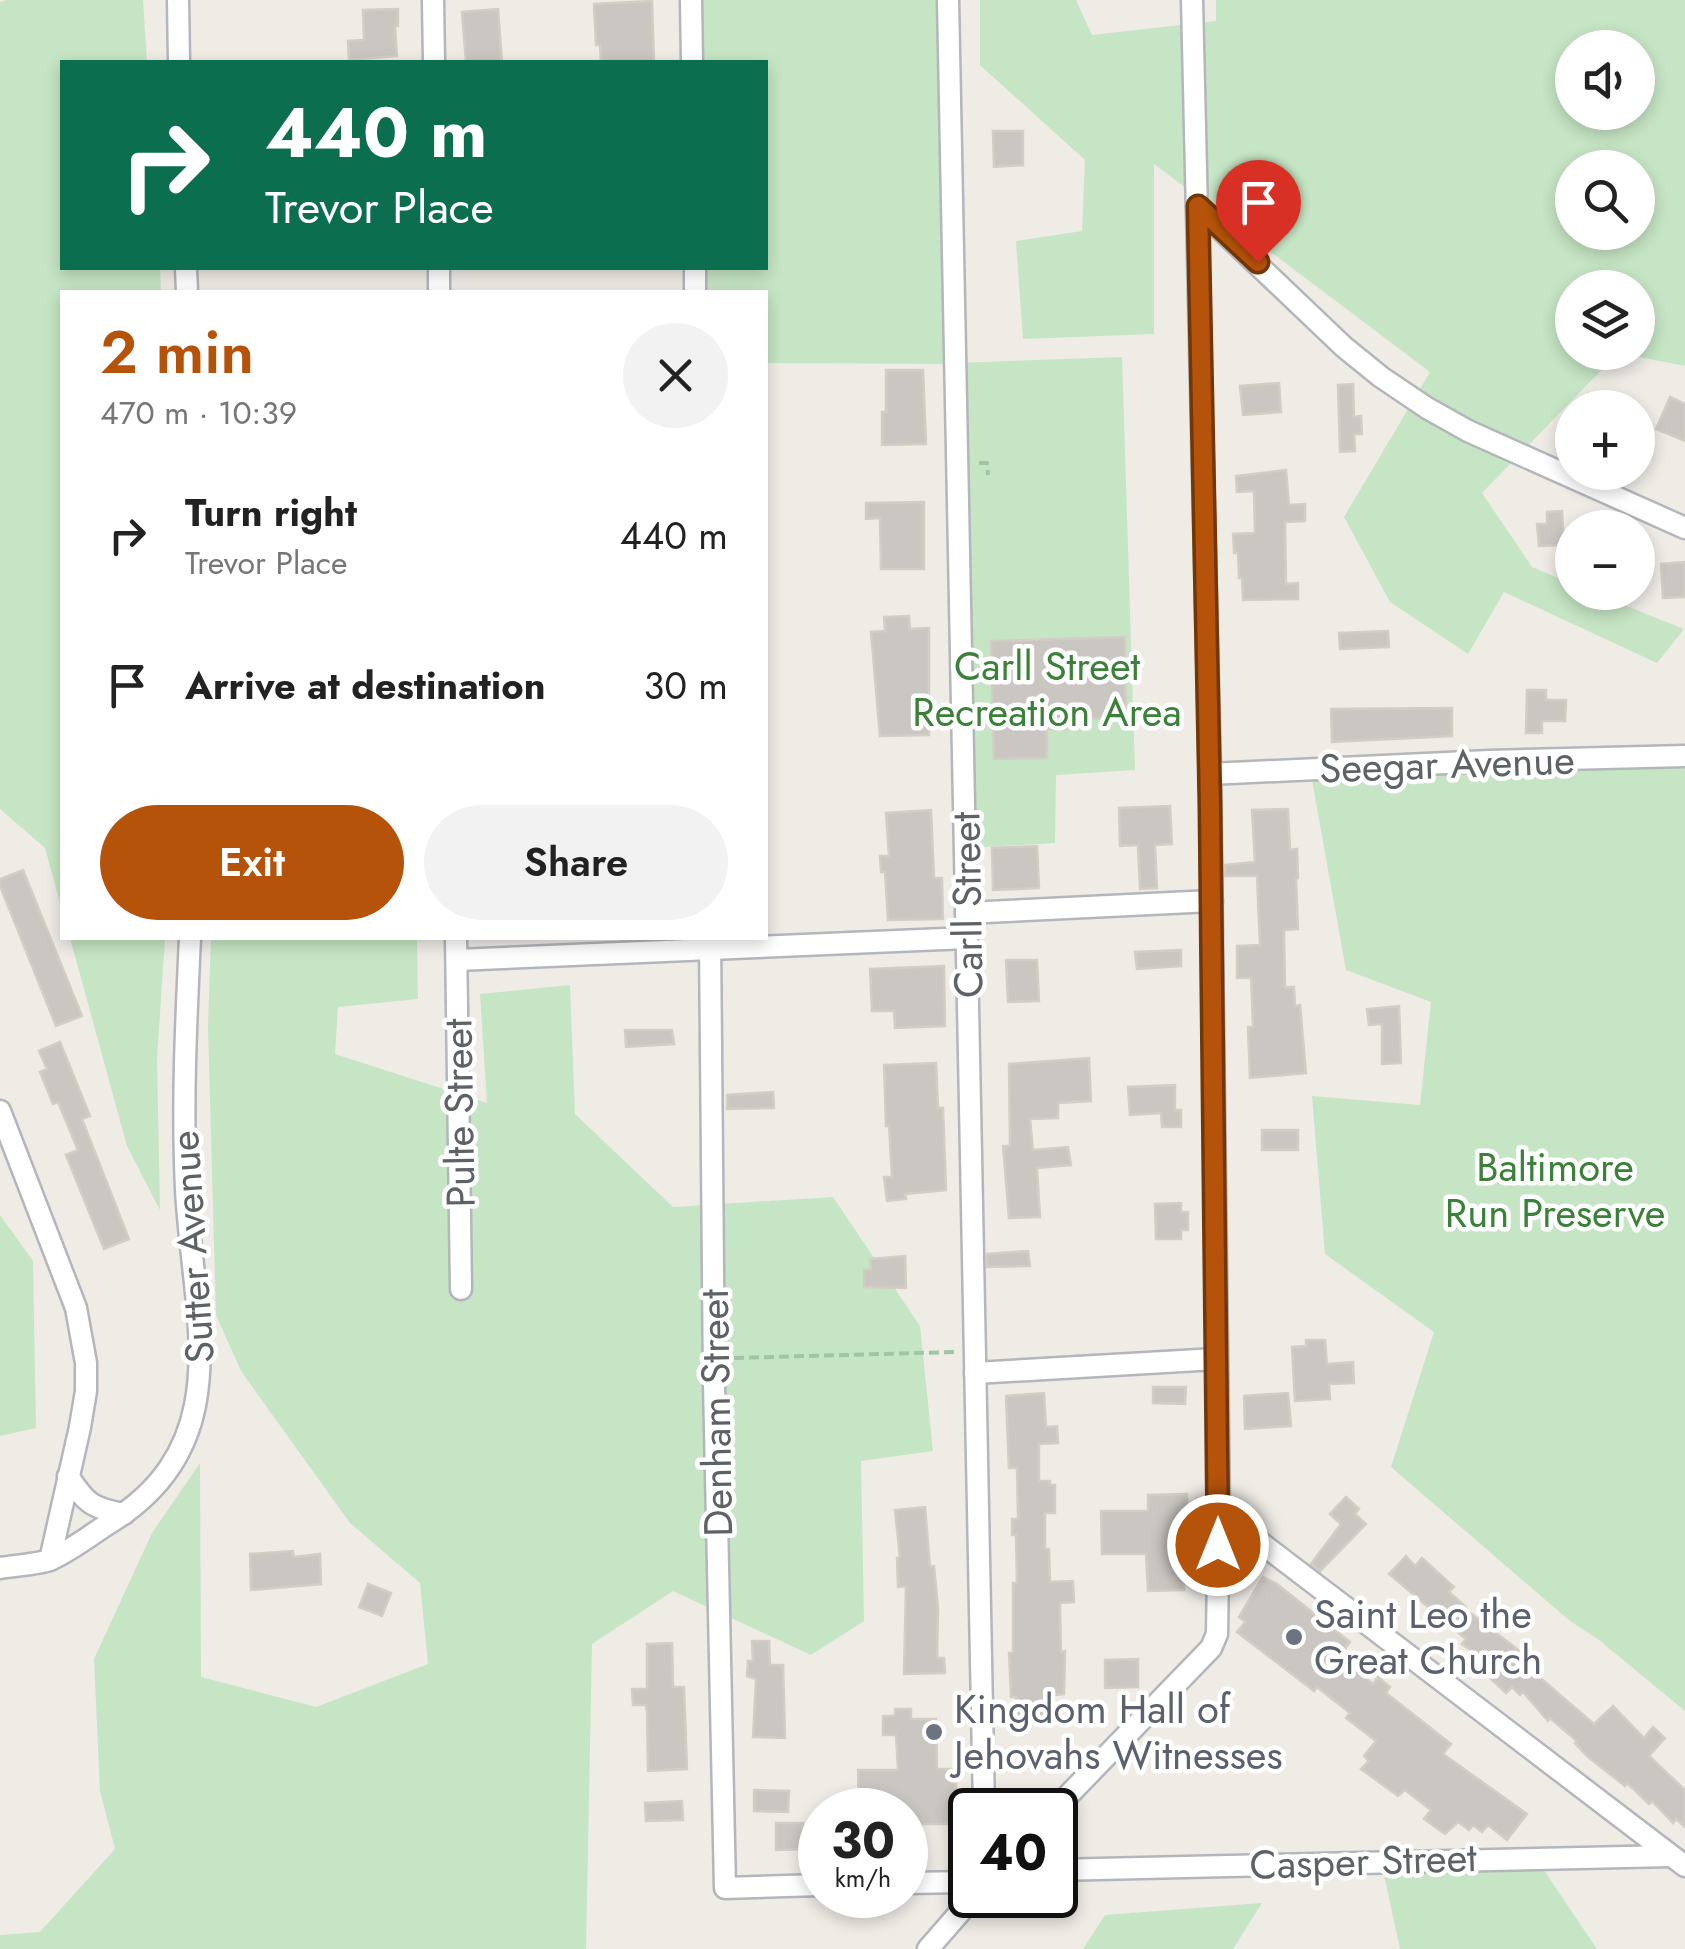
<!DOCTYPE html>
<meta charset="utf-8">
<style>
body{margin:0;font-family:Jost,sans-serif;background:#f2f2f2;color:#222;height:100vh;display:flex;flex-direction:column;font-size:38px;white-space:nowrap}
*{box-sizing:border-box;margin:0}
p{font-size:32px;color:#767676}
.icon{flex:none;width:55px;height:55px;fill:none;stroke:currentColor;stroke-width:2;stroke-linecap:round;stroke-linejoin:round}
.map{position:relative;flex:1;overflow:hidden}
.drawer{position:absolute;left:60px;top:290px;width:708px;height:650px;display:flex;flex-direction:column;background:#fff;border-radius:0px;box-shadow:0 5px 15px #0003}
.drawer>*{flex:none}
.top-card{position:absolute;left:60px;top:60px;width:708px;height:210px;border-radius:0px;box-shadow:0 5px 15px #0003;background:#0b6e4f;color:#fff;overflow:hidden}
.fabs{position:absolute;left:1555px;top:30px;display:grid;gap:20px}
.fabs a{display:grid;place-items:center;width:100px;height:100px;border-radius:50%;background:#fff;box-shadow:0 5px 15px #0003;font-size:50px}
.speed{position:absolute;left:798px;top:1788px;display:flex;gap:20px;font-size:50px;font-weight:700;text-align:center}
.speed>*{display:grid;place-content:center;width:130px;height:130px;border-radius:50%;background:#fff;box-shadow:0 5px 15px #0003;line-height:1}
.speed small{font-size:25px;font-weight:400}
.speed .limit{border:5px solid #111;border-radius:15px;background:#fff;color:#111}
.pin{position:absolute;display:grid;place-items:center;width:85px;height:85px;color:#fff;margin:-102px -42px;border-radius:50% 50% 50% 0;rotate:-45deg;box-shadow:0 0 10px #0007}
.pin .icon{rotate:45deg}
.me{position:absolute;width:110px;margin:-55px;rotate:0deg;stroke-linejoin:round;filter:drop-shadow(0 0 8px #0008)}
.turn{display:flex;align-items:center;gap:35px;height:210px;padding:0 40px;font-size:45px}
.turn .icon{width:130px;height:130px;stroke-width:2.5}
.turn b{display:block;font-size:70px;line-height:85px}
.round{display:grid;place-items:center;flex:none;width:105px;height:105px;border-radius:52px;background:#f2f2f2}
.overview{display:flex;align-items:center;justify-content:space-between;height:170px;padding:0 40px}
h1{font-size:60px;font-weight:600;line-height:75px;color:#b45309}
.action{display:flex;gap:20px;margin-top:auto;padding:20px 40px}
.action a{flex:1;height:115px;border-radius:60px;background:#b45309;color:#fff;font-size:40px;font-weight:600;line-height:115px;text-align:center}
.action a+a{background:#f2f2f2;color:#222}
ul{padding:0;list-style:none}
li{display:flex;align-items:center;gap:30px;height:150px;padding:0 40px}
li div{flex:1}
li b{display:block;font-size:38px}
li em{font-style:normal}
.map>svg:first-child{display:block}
.green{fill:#c6e5c4;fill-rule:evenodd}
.building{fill:#cac7c2;stroke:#d3cec4;stroke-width:2.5}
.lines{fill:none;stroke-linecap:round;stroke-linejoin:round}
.minor-casing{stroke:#b3b6ba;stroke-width:25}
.path{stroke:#9ec6a6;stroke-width:4;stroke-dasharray:10 5;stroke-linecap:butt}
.minor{stroke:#fff;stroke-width:20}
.route-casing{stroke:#753606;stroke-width:25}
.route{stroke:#b45309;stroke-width:18}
.worship-dot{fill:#6b7280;stroke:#fff;stroke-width:4}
.labels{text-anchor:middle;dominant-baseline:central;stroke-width:9;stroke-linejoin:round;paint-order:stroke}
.park-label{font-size:40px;fill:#3b8139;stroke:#fff}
.street-label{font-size:40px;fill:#5d6265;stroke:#fff}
.worship-label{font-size:40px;fill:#5b616d;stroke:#fff;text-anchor:start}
</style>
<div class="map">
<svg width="1685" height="1949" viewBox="0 0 1685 1949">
<rect width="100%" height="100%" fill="#efece6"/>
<!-- green -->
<g class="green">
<path d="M7 0H143L147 62H62V268H160L161 292H62V910L45 848 0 809V2Z"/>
<path d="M691 0H948L956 363 1122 357 1135 770 1056 775 1055 843 966 848 956 364 765 363V292H695V268H765V62H692Z"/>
<path d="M980 0H1076L1092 35 1216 21V0H1685V366L1619 353 1638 352V288H1572V352L1618 353 1482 493 1532 567 1572 584V592L1594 593 1684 629 1657 663 1504 592 1468 654 1390 602 1344 517 1430 372 1154 164V334L1023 339 1016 241 1082 231 1085 160 980 65ZM1572 48H1638V112H1572ZM1572 168H1638V232H1572Z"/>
<path d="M1685 756V1711L1599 1640 1570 1621 1391 1467 1434 1332 1325 1254 1312 1096 1420 1105 1431 1002 1346 970 1310 769Z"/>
<path d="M70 938H165L157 1059 160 1210 127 1146Z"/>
<path d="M211 938H417L418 999 338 1007 335 1054 487 1103 480 994 570 985 575 1114 673 1207 833 1197 920 1326 933 1451 861 1461 864 1621 811 1655 673 1591 592 1644 586 1949H0V1935L40 1932 115 1849 100 1791 94 1659 152 1533 200 1463 201 1677 316 1707 428 1664 420 1583 350 1523 241 1371 216 1315 208 1026Z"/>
<path d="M0 1215 33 1261 36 1428 0 1436Z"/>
<path d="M1535 1857 1597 1949H1400L1381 1861Z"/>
<path d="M1262 1903 1233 1949H1083L1105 1915Z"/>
</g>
<!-- building -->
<g class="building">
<path d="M652 1 654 62H601L600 45H596L594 4Z"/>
<path d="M398 9V26H395L397 56 349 60 348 41 364 40 363 10Z"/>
<path d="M498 9 502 62H466L462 12Z"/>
<path d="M993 131H1023V165L994 167Z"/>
<path d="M886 370H923L926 444 882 445V412H886Z"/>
<path d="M1279 383 1281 412 1243 415 1240 386Z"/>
<path d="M1353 384 1354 417 1361 416 1362 434H1354L1355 451 1340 452 1338 385Z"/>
<path d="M1670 397 1685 404V441L1656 429Z"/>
<path d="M1286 470 1289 505 1305 504V521L1285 522 1286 584 1298 583V599L1243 600 1242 578H1239L1238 553H1234L1233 534 1255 533 1254 491 1237 492 1236 476Z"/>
<path d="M924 502V569H881L880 518 866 519V503Z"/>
<path d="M1562 511 1564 545 1539 546 1537 524H1547V512Z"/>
<path d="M1685 562V597L1663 598 1661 564Z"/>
<path d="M909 616 910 629 929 628V735L880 736 871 632 885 631 884 617Z"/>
<path d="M1388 631 1389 647 1340 649 1339 633Z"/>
<path d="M1125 637 1126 718 1073 719 1074 729H1047V758L994 759 991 641Z"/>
<path d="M1527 690H1546V700H1566L1565 721H1542V733H1526Z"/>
<path d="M1452 708V736L1332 742 1331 709Z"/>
<path d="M1170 806 1172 844 1155 845 1157 888 1140 889 1138 845 1120 846 1119 808Z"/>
<path d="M1288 809 1290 850 1297 849 1298 878 1296 879 1298 929 1284 930 1285 987H1294L1295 1006 1300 1005 1306 1073 1250 1078 1248 1027H1253L1251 978H1237V946L1260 945 1257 876H1225V865L1255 862 1252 810Z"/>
<path d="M931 810 934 878H942L943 919 888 920 885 872H881L880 856H889L886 813Z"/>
<path d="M1037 846 1039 888 993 890 992 848Z"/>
<path d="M23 870 82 1016 56 1026 0 886V879Z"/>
<path d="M1181 950V966L1137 969 1135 952Z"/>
<path d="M1006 960H1037L1039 1001 1008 1002Z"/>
<path d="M944 966 945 1026 895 1028 894 1011H872L870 969Z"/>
<path d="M1399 1006 1401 1063 1382 1064V1024L1369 1025 1367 1009Z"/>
<path d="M625 1030H672L674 1044 626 1047Z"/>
<path d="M60 1042 90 1116 82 1119 129 1239 104 1249 66 1155 78 1150 58 1102 53 1104 40 1072 47 1069 39 1051Z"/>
<path d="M1089 1058 1091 1101 1058 1103V1118L1030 1119 1033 1150 1068 1147 1071 1165 1037 1168 1040 1217 1009 1218 1003 1146H1010L1009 1064Z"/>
<path d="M936 1063 938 1108H943L946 1190 905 1194 906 1199 887 1201 884 1177H892L889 1126H886L884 1065Z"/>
<path d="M1175 1085V1110H1181V1127H1162L1161 1113 1130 1115 1128 1087Z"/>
<path d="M773 1092 774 1108 727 1109V1095Z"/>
<rect x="1262" y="1130" width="36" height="20"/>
<path d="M1181 1203V1212H1188V1230H1181V1239H1156L1155 1204Z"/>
<path d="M1028 1251 1030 1266 987 1267V1254Z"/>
<path d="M905 1256 906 1288 864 1287V1270H871L870 1259Z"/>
<path d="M1306 1340H1325L1327 1364 1353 1362 1354 1383 1329 1384 1330 1399 1295 1401 1292 1347 1306 1346Z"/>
<path d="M1153 1387H1186L1185 1404 1153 1403Z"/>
<path d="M1044 1393 1046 1427 1057 1426 1058 1443 1039 1444V1481H1050V1485H1055V1513H1045V1549H1049L1050 1582 1073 1581 1074 1602 1060 1603 1061 1652 1065 1651 1064 1694 1053 1695V1717L1017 1718 1016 1697H1011L1009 1653H1013V1583H1017L1016 1535H1012V1519H1018L1017 1468H1009L1006 1396Z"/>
<path d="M1288 1393 1291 1426 1245 1429 1244 1396Z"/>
<path d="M1187 1494 1188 1553H1183L1184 1590 1148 1591 1146 1554H1102L1101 1511H1148V1495Z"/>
<path d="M1346 1497 1359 1509 1355 1514 1366 1524 1320 1571 1311 1564 1341 1524 1330 1514Z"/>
<path d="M925 1507 930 1567 934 1566 938 1608 937 1658H944L945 1673 904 1674 906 1586 898 1587 897 1558H900L895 1510Z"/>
<path d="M293 1551 294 1557 320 1554 321 1584 251 1590 250 1554Z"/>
<path d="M1406 1556 1415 1566 1422 1558 1454 1587 1449 1592 1466 1607 1465 1609 1529 1658 1542 1672 1538 1676 1594 1724 1613 1706 1644 1738 1653 1727 1665 1738 1649 1756 1685 1790V1827L1676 1819 1673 1823 1652 1801 1649 1804 1627 1783 1625 1786 1587 1756 1575 1743 1577 1741 1550 1718 1548 1721 1523 1692 1520 1695 1512 1687 1506 1693 1491 1679 1499 1671 1462 1644 1466 1639 1389 1574Z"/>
<path d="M1263 1577 1277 1584 1350 1642 1339 1657 1373 1684 1378 1677 1390 1687 1386 1693 1451 1744 1443 1754 1527 1814 1507 1840 1488 1825 1482 1832 1473 1825 1469 1830 1458 1822 1445 1834 1424 1819 1431 1810 1405 1790 1398 1796 1361 1769 1369 1761 1364 1756 1376 1741 1346 1718 1350 1713 1317 1687 1314 1691 1237 1632 1245 1622 1239 1617Z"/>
<path d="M368 1584 391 1593 382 1616 359 1607Z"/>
<path d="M752 1641H769L770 1665H783L785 1738 753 1737 756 1679 747 1676 748 1661H753Z"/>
<path d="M672 1643 673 1687H684L687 1769 648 1771 647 1711 646 1705H633L632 1689H647V1644Z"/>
<path d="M1138 1659V1687L1105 1688V1660Z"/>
<path d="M895 1709H911V1719H936L937 1769H956V1824H905V1810H859L858 1770H898L896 1735H883V1716H895Z"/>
<path d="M754 1790 789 1791 788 1812 754 1811Z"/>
<path d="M682 1801 683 1820 646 1821 645 1803Z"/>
<path d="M776 1823H803V1831H812V1849L776 1850Z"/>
</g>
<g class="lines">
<!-- minor casing -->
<g class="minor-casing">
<g id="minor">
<path d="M178 0 179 62"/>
<path d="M433 0 434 62"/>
<path d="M691 0 692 62"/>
<path d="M948 0 984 1810"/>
<path d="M1197 207 1344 347 1381 377 1427 408 1468 431 1685 528"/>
<path d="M186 268 187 292"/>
<path d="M439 268V292"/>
<path d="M695 268V292"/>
<path d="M1210 774 1489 761 1685 756"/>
<path d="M966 913 1212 901"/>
<path d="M456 938 461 1289"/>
<path d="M710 938 714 1383 725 1888 820 1885"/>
<path d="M457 960 967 938"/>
<path d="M0 1111 76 1308 86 1363V1391L80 1427 50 1560"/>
<path d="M975 1373 1216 1359"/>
<path d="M68 1476C86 1503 91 1508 124 1514"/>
<path d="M1219 1511 1685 1866"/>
<path d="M0 1568C16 1565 38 1565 52 1559 73 1549 92 1534 111 1522 240 1442 192 1314 186 1189 182 1105 186 1022 190 938"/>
<path d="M1054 1810 1211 1648 1217 1634 1219 1511 1210 774 1192 0"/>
<path d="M1055 1870 1671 1856"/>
<path d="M905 1883 970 1882"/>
<path d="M928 1949 975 1895"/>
</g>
</g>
<!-- path -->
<g class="path">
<path d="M979 463H987L988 475"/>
<path d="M734 1358 955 1352"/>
</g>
<!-- minor -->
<use href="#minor" class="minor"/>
</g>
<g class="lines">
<!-- route casing -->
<g class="route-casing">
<path id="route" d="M1218 1545 1210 806 1198 206 1258 262"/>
</g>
<!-- route -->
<use href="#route" class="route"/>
</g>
<!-- markers -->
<g class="worship-dot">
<circle cx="1294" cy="1637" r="10"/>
<circle cx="934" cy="1732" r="10"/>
</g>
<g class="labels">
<!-- park labels -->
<g class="park-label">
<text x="1047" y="666">Carll Street<tspan x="1047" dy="46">Recreation Area</tspan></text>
<text x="1555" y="1167">Baltimore<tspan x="1555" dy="46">Run Preserve</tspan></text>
</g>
<!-- street labels -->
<g class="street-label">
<text transform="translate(1447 764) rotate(-2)">Seegar Avenue</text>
<text transform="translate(967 905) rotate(-91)">Carll Street</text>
<text transform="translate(459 1113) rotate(-91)">Pulte Street</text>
<text transform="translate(192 1247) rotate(-94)">Sutter Avenue</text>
<text transform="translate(716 1413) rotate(-91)">Denham Street</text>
<text transform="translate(1363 1861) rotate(-2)">Casper Street</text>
</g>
<!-- worship labels -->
<g class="worship-label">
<text x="1314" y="1614">Saint Leo the<tspan x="1314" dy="46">Great Church</tspan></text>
<text x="954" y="1709">Kingdom Hall of<tspan x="954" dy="46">Jehovahs Witnesses</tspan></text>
</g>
</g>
</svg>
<div class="fabs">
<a><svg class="icon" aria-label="sound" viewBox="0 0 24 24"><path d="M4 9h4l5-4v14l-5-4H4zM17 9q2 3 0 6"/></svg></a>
<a><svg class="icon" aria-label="search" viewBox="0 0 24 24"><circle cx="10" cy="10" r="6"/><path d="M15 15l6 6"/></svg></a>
<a><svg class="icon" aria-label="layers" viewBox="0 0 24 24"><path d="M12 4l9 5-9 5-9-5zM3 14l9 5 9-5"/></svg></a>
<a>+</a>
<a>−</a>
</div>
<div class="speed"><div>30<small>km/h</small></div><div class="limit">40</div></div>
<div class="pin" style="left:1258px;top:262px;background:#d93025"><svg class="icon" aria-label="arrive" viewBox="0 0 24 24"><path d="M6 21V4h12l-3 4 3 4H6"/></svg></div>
<svg class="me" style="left:1218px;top:1545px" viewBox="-20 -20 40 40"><circle r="17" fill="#b45309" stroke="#fff" stroke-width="3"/><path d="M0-11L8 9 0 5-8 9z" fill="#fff"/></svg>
<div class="top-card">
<div class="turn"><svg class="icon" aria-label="right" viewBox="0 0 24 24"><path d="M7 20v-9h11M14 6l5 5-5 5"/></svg><div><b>440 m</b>Trevor Place</div></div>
</div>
<section class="drawer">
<div class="overview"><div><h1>2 min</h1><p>470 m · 10:39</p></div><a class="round"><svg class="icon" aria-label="close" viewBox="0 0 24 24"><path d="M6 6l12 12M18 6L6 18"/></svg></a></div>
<ul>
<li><svg class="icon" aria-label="right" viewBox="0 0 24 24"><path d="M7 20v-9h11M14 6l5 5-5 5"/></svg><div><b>Turn right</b><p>Trevor Place</p></div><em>440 m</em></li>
<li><svg class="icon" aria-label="arrive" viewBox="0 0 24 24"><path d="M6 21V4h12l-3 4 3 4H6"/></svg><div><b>Arrive at destination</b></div><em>30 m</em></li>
</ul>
<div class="action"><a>Exit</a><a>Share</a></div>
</section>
</div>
